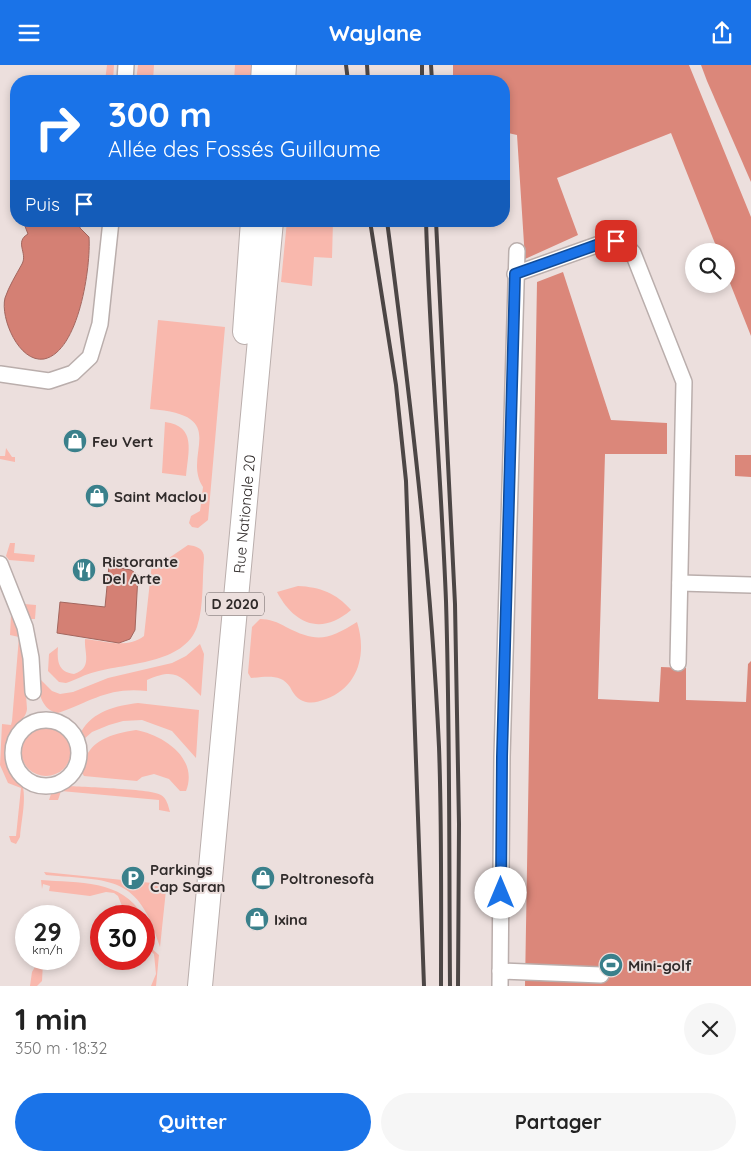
<!DOCTYPE html>
<html lang="fr">
<meta charset="utf-8">
<style>
body{margin:0;font-family:Quicksand,sans-serif;background:#f6f6f6;color:#222;height:100vh;display:flex;flex-direction:column;font-size:19px;white-space:nowrap}
*{box-sizing:border-box;margin:0}
p{font-size:16px;color:#767676}
.icon{flex:none;width:28px;height:28px;fill:none;stroke:currentColor;stroke-width:2;stroke-linecap:round;stroke-linejoin:round}
.map{position:relative;height:921px;overflow:hidden}
.side{display:flex;flex-direction:column;background:#fff;flex:1}
.side>*{flex:none}
.guide{position:absolute;left:10px;top:10px;width:500px;height:152px;border-radius:20px;box-shadow:0 2px 8px #0003;background:#1a73e8;color:#fff;overflow:hidden}
.fabs{position:absolute;left:685px;top:178px;display:grid;gap:10px}
.fabs a{display:grid;place-items:center;width:50px;height:50px;border-radius:50%;background:#fff;box-shadow:0 2px 8px #0003;font-size:25px}
.speed{position:absolute;left:15px;top:840px;display:flex;gap:10px;font-size:25px;font-weight:700;text-align:center}
.speed>*{display:grid;place-content:center;width:65px;height:65px;border-radius:50%;background:#fff;box-shadow:0 2px 8px #0003;line-height:1}
.speed small{font-size:12px;font-weight:400}
.speed .limit{border:8px solid #d22;background:#fff;color:#111}
.pin{position:absolute;display:grid;place-items:center;width:42px;height:42px;color:#fff;margin:-21px;border-radius:10px;box-shadow:0 2px 8px #0006}
.me{position:absolute;width:55px;margin:-28px;rotate:0deg;stroke-linejoin:round;filter:drop-shadow(0 0 4px #0008)}
.turn{display:flex;align-items:center;gap:18px;height:105px;padding:0 15px;font-size:22px}
.turn .icon{width:65px;height:65px;stroke-width:2.5}
.turn b{display:block;font-size:35px;line-height:42px}
.then{display:flex;align-items:center;height:48px;padding:0 15px;background:#0003;gap:10px;font-size:19px}
.round{display:grid;place-items:center;flex:none;width:52px;height:52px;border-radius:26px;background:#f6f6f6}
.overview{display:flex;align-items:center;justify-content:space-between;height:85px;padding:0 15px}
h1{font-size:30px;font-weight:700;line-height:38px}
.button{display:flex;gap:10px;margin-top:auto;padding:10px 15px}
.button a{flex:1;height:58px;border-radius:30px;background:#1a73e8;color:#fff;font-size:20px;font-weight:700;line-height:58px;text-align:center}
.button a+a{background:#f6f6f6;color:#222}
header{display:flex;justify-content:space-between;align-items:center;height:65px;padding:0 15px;background:#1a73e8;color:#fff;font-size:22px;font-weight:700}
.map>svg:first-child{display:block}
.green{fill:#f9b8ad}
.forest{fill:#db877a}
.water{fill:#d48074;stroke:#a3665e}
.lines{fill:none;stroke-linecap:round;stroke-linejoin:round}
.street-casing{stroke:#baaeac;stroke-width:18}
.primary-casing{stroke:#baaeac;stroke-width:26}
.street{stroke:#fff;stroke-width:15}
.primary{stroke:#fff;stroke-width:24}
.rail{stroke:#4c4645;stroke-width:4}
.route-casing{stroke:#114b97;stroke-width:12}
.route{stroke:#1a73e8;stroke-width:9}
.labels{text-anchor:middle;dominant-baseline:central;stroke-width:4;stroke-linejoin:round;paint-order:stroke}
.shield{fill:#ecdfdd;stroke:#686160;stroke-width:1}
.shield-label{font-size:14px;font-weight:bold;fill:#302b2a}
.poi-label{font-size:15px;font-weight:bold;fill:#302b2a;stroke:#ecdfdd;text-anchor:start}
.street-label{font-size:15px;fill:#302b2a;stroke:#ecdfdd}
</style>
<header><svg class="icon" aria-label="menu" viewBox="0 0 24 24"><path d="M4 6h16M4 12h16M4 18h16"/></svg>Waylane<svg class="icon" aria-label="share" viewBox="0 0 24 24"><path d="M12 15V3M7 8l5-5 5 5M5 13v7h14v-7"/></svg></header>
<div class="map">
<svg width="751" height="921" viewBox="0 0 751 921">
<rect width="100%" height="100%" fill="#ecdfdd"/>
<!-- green -->
<g class="green">
<path d="M107 0H114L113 16H105Z"/>
<path d="M138 0H154L153 16H136Z"/>
<path d="M235 0H256L254 16H234Z"/>
<path d="M287 156H333L332 193 314 192 312 221 281 217Z"/>
<path d="M158 255 225 262 208 455 198 463 192 462 189 458 191 451 200 446 203 422C181 389 233 350 150 344Z"/>
<path d="M165 357C197 361 188 387 186 411L162 408Z"/>
<path d="M6 383 12 392H15V397L0 394V391H5Z"/>
<path d="M10 478H15L14 488 35 490 34 497 9 495 6 491Z"/>
<path d="M188 480C196 481 204 483 204 493 202 515 204 541 197 562 184 599 126 598 95 607 85 609 76 615 66 618L59 617 48 606 49 589 58 582C57 596 58 607 74 609 93 603 84 588 85 574 105 576 127 584 144 571L152 498 169 493Z"/>
<path d="M298 521C320 522 336 528 351 545 321 571 294 559 277 527Z"/>
<path d="M24 539 36 540 35 554H29Z"/>
<path d="M11 550 21 570 19 571 22 575 27 644C26 657 7 663 6 684 5 707 20 708 23 722 26 737 21 757 20 772L16 779 11 777 9 771H16L21 723 8 718 0 700 2 659 11 660 12 656 19 572 10 570Z"/>
<path d="M260 554C269 554 278 557 286 562 317 578 328 575 357 557 367 588 359 622 326 634 318 637 311 639 303 636 297 634 293 628 290 622 281 608 265 612 251 613L248 608 252 562Z"/>
<path d="M200 579 204 589 201 631C181 611 176 602 147 615V626C107 622 93 636 58 648 43 646 36 627 41 615L52 626 60 629 73 627 108 613 172 598 186 591Z"/>
<path d="M138 638 199 645 196 693 172 666 142 655 123 656 109 660 92 667 84 674 81 667C93 646 115 641 138 638Z"/>
<circle cx="46" cy="686" r="25"/>
<path d="M136 665C163 670 199 693 186 726H180L169 714 154 709 142 712 137 716 84 711 82 708C84 677 109 669 136 665Z"/>
<path d="M68 721C84 722 153 724 161 730 167 734 168 740 170 747L159 745V735L61 726 58 735H49L52 726Z"/>
<path d="M44 807 162 819 166 825 160 882C138 810 113 816 46 810Z"/>
<path d="M41 815C78 818 122 814 143 851H126L118 831 114 828 106 827 90 831 49 826 50 821 43 819 42 824Z"/>
<path d="M144 853 149 866 152 884 159 890 156 921H151L156 909 154 889 144 880Z"/>
<path d="M39 895 43 897 42 916 37 921H30L32 907Z"/>
</g>
<!-- forest -->
<g class="forest">
<path d="M453 0H689L751 152V271L726 208V186H718L671 68 557 113 578 170 525 194 517 70 504 67V16H453Z"/>
<path d="M701 0H751V117L707 16Z"/>
<path d="M563 207 611 355 667 358V389H605L598 634 659 637 661 602 686 603V635L746 637 748 599 751 596V921H525L537 217Z"/>
<path d="M735 390H751V412L735 411Z"/>
</g>
<!-- water -->
<g class="water">
<path d="M23 156H79L80 163 89 172C91 201 79 287 44 294 19 298 0 253 5 233 9 221 16 210 22 199 28 188 14 177 28 169Z"/>
<path d="M109 501 131 505 138 510 135 565 130 574 119 578 57 568 60 537 105 542Z"/>
</g>
<g class="lines">
<!-- street casing -->
<g class="street-casing">
<g id="street">
<path d="M125 16 126 0"/>
<path d="M515 209 605 177C618 176 625 178 633 188L684 317 678 598"/>
<path d="M0 309 49 316 73 308 90 292 100 259 111 156"/>
<path d="M0 499 25 562 31 593 33 627"/>
<path d="M680 518 751 520"/>
<circle cx="46" cy="688" r="33"/>
<path d="M500 906 601 910"/>
<path d="M500 921 502 692 517 186"/>
</g>
</g>
<!-- primary casing -->
<g class="primary-casing">
<g id="primary">
<path d="M263 16 264 0"/>
<path d="M283 16 284 0"/>
<path d="M245 267 253 156"/>
<path id="s1" d="M200 921 271 156"/>
</g>
</g>
<!-- street -->
<use href="#street" class="street"/>
<!-- primary -->
<use href="#primary" class="primary"/>
<!-- rail -->
<g class="rail">
<path d="M346 0 348 16"/>
<path d="M367 0 368 16"/>
<path d="M422 0V16"/>
<path d="M431 0 432 16"/>
<path d="M370 156 396 320 406 416 424 921"/>
<path d="M387 156C410 331 431 506 439 682 442 762 441 841 441 921"/>
<path d="M426 156C430 283 441 410 446 536 450 665 449 793 450 921"/>
<path d="M436 156 455 539 459 759 458 921"/>
</g>
</g>
<g class="lines">
<!-- route casing -->
<g class="route-casing">
<path id="route" d="M501 828 502 692 515 209 605 177 616 176"/>
</g>
<!-- route -->
<use href="#route" class="route"/>
</g>
<!-- icons -->
<defs>
<g id="shop-disc" transform="scale(1.25)"><circle r="9.5" fill="#3a808b" stroke="#ecdfdd"/><path d="M-5-2.5h2.3a2.7 3.5 0 0 1 5.4 0H5L5.5 6h-11ZM-1.5-2.5h3a1.5 2.3 0 0 0-3 0Z" fill="#fff"/></g>
<g id="restaurant-disc" transform="scale(1.25)"><circle r="9.5" fill="#3a808b" stroke="#ecdfdd"/><path d="M-5-6h1v4h1v-4h1v4h1v-4h1v5L-1.5 .5V6h-2V.5L-5-1ZM5-6V6H3V1.5H1.5Q1.5-4 5-6Z" fill="#fff"/></g>
<g id="parking-disc" transform="scale(1.25)"><circle r="9.5" fill="#3a808b" stroke="#ecdfdd"/><path d="M-3.5-5.5H1a3.5 3.5 0 0 1 0 7H-1V5.5H-3.5ZM-1-3.4V-.6H.8a1.4 1.4 0 0 0 0-2.8Z" fill="#fff"/></g>
<g id="stadium-disc" transform="scale(1.25)"><circle r="9.5" fill="#3a808b" stroke="#ecdfdd"/><path d="M0-5a6.5 5 0 1 0 0 10a6.5 5 0 1 0 0-10ZM-3.5-1.8h7v3.6h-7Z" fill="#fff"/></g>
</defs>
<g fill-rule="evenodd">
<use href="#shop-disc" x="75" y="376"/>
<use href="#shop-disc" x="97" y="431"/>
<use href="#restaurant-disc" x="84" y="505"/>
<use href="#parking-disc" x="133" y="813"/>
<use href="#shop-disc" x="263" y="813"/>
<use href="#shop-disc" x="257" y="854"/>
<use href="#stadium-disc" x="611" y="900"/>
</g>
<g class="labels">
<!-- shield labels -->
<rect class="shield" x="206" y="527.5" width="58" height="23" rx="4"/>
<g class="shield-label">
<text x="235" y="539">D 2020</text>
</g>
<!-- poi labels -->
<g class="poi-label">
<text x="92" y="376">Feu Vert</text>
<text x="114" y="431">Saint Maclou</text>
<text x="102" y="496">Ristorante<tspan x="102" dy="17">Del Arte</tspan></text>
<text x="150" y="804">Parkings<tspan x="150" dy="17">Cap Saran</tspan></text>
<text x="280" y="813">Poltronesofà</text>
<text x="274" y="854">Ixina</text>
<text x="628" y="900">Mini-golf</text>
</g>
<!-- street labels -->
<g class="street-label">
<text stroke="none"><textPath href="#s1" startOffset="474">Rue Nationale 20</textPath></text>
</g>
</g>
</svg>
<div class="fabs">
<a><svg class="icon" aria-label="search" viewBox="0 0 24 24"><circle cx="10" cy="10" r="6"/><path d="M15 15l6 6"/></svg></a>
</div>
<div class="speed"><div>29<small>km/h</small></div><div class="limit">30</div></div>
<div class="pin" style="left:616px;top:176px;background:#d93025"><svg class="icon" aria-label="arrive" viewBox="0 0 24 24"><path d="M6 21V4h12l-3 4 3 4H6"/></svg></div>
<svg class="me" style="left:501px;top:828px" viewBox="-20 -20 40 40"><circle r="19" fill="#fff"/><path d="M0-13L10 11 0 6-10 11z" fill="#1a73e8"/></svg>
<div class="guide">
<div class="turn"><svg class="icon" aria-label="right" viewBox="0 0 24 24"><path d="M7 20v-9h11M14 6l5 5-5 5"/></svg><div><b>300 m</b>Allée des Fossés Guillaume</div></div>
<div class="then">Puis<svg class="icon" aria-label="arrive" viewBox="0 0 24 24"><path d="M6 21V4h12l-3 4 3 4H6"/></svg></div>
</div>
</div>
<section class="side">
<div class="overview"><div><h1>1 min</h1><p>350 m · 18:32</p></div><a class="round"><svg class="icon" aria-label="close" viewBox="0 0 24 24"><path d="M6 6l12 12M18 6L6 18"/></svg></a></div>
<div class="button"><a>Quitter</a><a>Partager</a></div>
</section>
